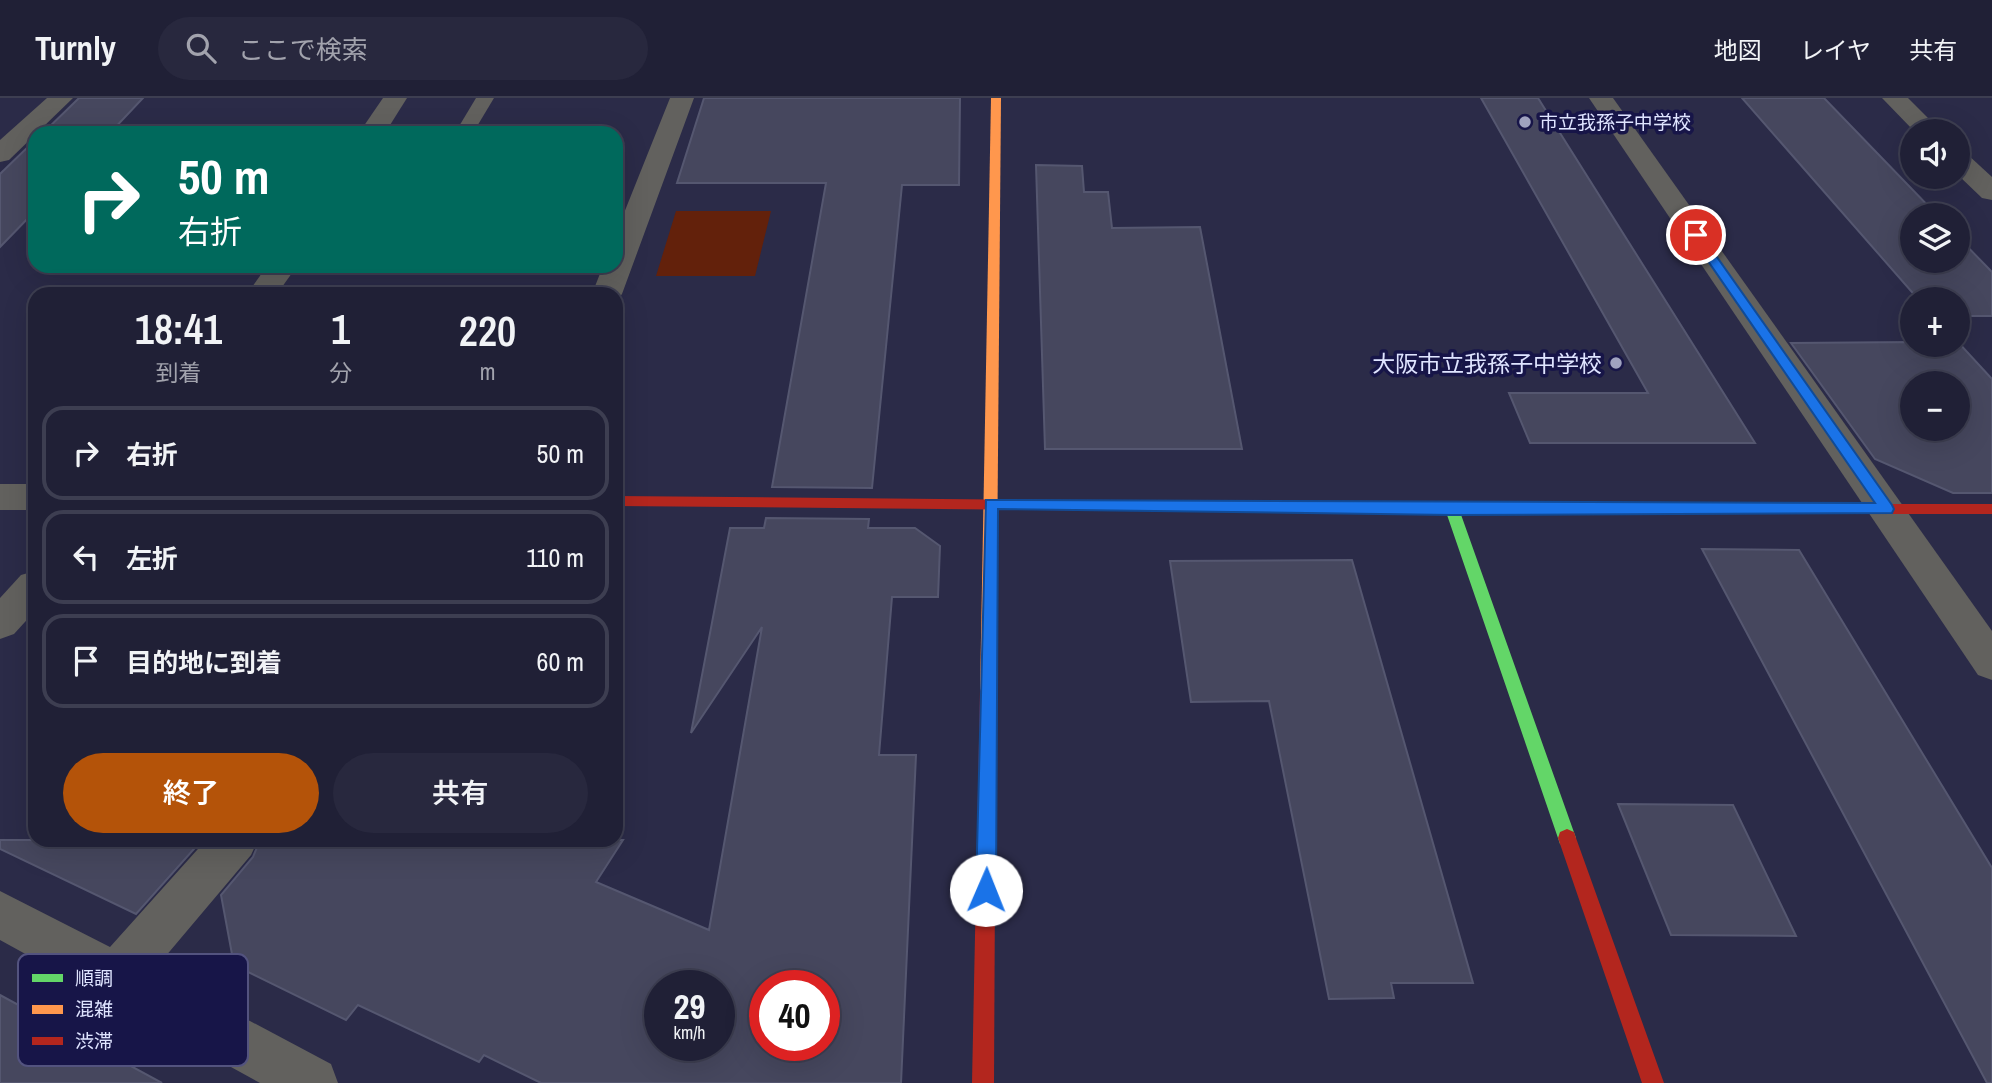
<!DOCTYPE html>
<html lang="ja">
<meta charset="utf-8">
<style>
body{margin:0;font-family:"Archivo Narrow","Noto Sans JP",sans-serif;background:#28283e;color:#f1f3f6;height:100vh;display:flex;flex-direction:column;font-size:26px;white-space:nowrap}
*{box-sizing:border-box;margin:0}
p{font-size:23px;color:#a2a3ad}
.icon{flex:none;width:38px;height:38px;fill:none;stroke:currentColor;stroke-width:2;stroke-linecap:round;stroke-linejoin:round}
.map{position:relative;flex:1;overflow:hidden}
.panel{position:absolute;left:28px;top:189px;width:595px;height:560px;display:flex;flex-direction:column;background:#202036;border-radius:21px;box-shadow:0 7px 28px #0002,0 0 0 2px #3d3e51}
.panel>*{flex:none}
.hud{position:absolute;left:28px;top:28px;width:595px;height:147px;border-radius:21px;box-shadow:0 7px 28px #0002,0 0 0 2px #3d3e51;background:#00695c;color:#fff;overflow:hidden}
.tools{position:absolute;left:1900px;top:21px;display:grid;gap:14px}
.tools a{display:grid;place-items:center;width:70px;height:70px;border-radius:50%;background:#202036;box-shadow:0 7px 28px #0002,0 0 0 2px #3d3e51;font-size:35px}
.speed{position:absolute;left:644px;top:872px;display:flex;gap:14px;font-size:35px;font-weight:700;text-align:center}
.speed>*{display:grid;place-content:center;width:91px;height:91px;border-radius:50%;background:#202036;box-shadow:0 7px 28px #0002,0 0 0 2px #3d3e51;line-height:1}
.speed small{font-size:18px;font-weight:400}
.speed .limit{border:10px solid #d22;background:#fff;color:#111}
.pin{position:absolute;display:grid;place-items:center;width:60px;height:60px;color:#fff;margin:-30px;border:4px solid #fff;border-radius:50%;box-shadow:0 2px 7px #0007}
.me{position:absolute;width:77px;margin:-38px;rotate:1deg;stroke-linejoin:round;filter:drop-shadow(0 0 5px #0008)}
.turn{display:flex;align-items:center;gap:24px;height:147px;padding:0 35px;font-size:32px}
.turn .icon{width:91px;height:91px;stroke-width:2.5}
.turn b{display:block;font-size:49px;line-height:60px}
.eta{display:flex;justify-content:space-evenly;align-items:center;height:119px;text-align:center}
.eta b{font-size:42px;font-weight:600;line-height:49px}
.primary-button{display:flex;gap:14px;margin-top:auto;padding:14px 35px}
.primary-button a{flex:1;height:80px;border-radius:42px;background:#b45309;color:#fff;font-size:28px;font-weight:600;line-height:80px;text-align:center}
.primary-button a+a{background:#28283e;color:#f1f3f6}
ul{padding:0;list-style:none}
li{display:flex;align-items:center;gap:21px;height:94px;margin:0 14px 10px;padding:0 21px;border:4px solid #3d3e51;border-radius:21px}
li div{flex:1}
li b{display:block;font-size:26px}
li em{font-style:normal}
header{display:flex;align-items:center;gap:42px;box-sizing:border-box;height:98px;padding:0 35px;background:#202036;border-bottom:2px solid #3d3e51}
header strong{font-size:33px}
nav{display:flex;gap:38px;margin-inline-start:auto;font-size:24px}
.search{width:490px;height:63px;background:#28283e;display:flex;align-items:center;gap:18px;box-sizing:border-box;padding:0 24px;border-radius:38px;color:#a2a3ad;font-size:26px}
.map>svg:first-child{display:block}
.green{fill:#63210b}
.building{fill:#46475e;stroke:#555770;stroke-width:2;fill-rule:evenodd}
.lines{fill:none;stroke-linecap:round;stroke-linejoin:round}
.lane{fill:#62615e;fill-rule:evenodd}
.street{fill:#62615e;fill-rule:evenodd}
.fast{fill:#63d668;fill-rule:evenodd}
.slow{fill:#ff974d;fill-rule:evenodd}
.jam{fill:#b3261e;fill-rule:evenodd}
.route{fill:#1a73e8;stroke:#114b97;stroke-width:2}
.poi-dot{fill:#a0a3bf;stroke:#171548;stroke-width:2.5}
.labels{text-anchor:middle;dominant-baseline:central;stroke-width:7;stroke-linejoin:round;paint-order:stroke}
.far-poi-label{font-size:19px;fill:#dfe4ff;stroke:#171548;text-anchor:start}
.poi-label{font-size:23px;fill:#dfe4ff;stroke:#171548;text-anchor:end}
.key{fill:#171548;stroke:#53537f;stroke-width:2}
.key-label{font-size:19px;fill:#dfe4ff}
</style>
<header>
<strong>Turnly</strong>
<div class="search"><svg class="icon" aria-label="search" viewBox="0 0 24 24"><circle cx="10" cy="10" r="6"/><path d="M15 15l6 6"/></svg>ここで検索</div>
<nav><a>地図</a><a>レイヤ</a><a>共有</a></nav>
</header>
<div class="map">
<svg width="1992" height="985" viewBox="0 0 1992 985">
<rect width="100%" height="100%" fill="#2b2b48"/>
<!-- green -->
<path class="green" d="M676 113H771L755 178H656Z"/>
<!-- building -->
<g class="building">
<path d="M79 0H143L110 35H43Z"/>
<path d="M704 0H960L959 87H902L872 390 772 389 826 85H677Z"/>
<path d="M1481 0H1538L1755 345H1530L1509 295H1648Z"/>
<path d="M1742 0H1824L1937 117H1913V163H1958V139L1992 174V218H1958V201H1918Z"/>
<path d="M35 42V113L0 149V76Z"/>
<path d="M1036 67 1082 68 1084 94H1108L1112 130 1200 129 1242 351H1045Z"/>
<path d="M1913 244V247H1958V244L1992 281V395H1953L1875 361 1791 245ZM1913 285H1958V331H1913Z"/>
<path d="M766 420 869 421 868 430H915L940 448 938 499H892L879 657H916L901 985H541L484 957 479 964 358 907 346 922 234 867 221 797 253 759 260 742H623L596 784 709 832 762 529 691 635 730 430H764ZM660 887H719V947H660ZM765 887H824V947H765Z"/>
<path d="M1702 451 1799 452 1992 770V985H1987Z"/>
<path d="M1352 462 1473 885H1391L1394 900 1329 901 1269 603 1191 604 1170 463Z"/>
<path d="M1618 706 1733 707 1796 838 1671 837Z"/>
<path d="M0 742H202L136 816 0 751Z"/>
<path d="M0 897 162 985H0Z"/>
</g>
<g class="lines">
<!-- lane -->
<path class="lane" d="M476 0H494L473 35H455Z"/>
<!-- street -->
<g class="street">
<path d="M47 0H73L9 62 0 64V42Z"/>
<path d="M383 0H407L385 35H359Z"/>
<path d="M670 0H694L622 196 616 203V196H592L603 168H616V135Z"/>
<path d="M1589 0H1613L1992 533V582L1978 577Z"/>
<path d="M1882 0H1908L1941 33H1914Z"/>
<path d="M1958 54 1967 56 1992 79V102L1982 100 1958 77Z"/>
<path d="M267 168H297L277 196H247Z"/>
<rect x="0" y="386" width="35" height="26"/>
<path d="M35 473V513L14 536 0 541V500L21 477Z"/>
<path d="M206 742H258L251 757 154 872 331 966 338 985H260L0 842V793L110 849Z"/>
</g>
<!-- fast -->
<path class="fast" d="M1452 406 1459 411 1576 740 1574 746 1567 749 1560 746 1558 740 1445 411Z"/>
<!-- slow -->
<g class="slow">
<path d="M991 0H1001L996 593 994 598 988 600 982 598 980 593Z"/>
<path d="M1159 403 1633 406 1640 411 1633 416 1159 413 1152 408Z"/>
</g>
<!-- jam -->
<g class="jam">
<path d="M616 398 1159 403 1166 408 1159 413 616 408Z"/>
<path d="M1633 406H1992V416H1633L1626 411Z"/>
<path d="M988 586 994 588 996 593 994 985H972L980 593 982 588Z"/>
<path d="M1567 731 1574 734 1576 740 1664 985H1642L1558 740 1560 734Z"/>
</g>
</g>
<!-- route -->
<path class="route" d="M1692 135H1700L1892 407 1894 411 1892 415 1452 417 998 411 996 792 993 798 986 801 979 798 976 792 986 402 1875 405 1690 137Z"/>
<!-- markers -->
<g class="poi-dot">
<circle cx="1525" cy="24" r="7"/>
<circle cx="1616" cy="265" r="7"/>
</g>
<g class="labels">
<!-- far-poi labels -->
<g class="far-poi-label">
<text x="1539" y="24">市立我孫子中学校</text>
</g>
<!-- poi labels -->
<g class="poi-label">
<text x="1602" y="265">大阪市立我孫子中学校</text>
</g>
</g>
<!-- legend -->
<rect x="18" y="856" width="230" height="112" rx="10" class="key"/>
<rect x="32" y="876" width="31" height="8" fill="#63d668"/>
<rect x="32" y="907" width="31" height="9" fill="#ff974d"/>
<rect x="32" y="939" width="31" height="8" fill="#b3261e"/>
<g class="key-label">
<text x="75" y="887">順調</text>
<text x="75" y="918">混雑</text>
<text x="75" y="950">渋滞</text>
</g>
</svg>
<div class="tools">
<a><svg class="icon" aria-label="sound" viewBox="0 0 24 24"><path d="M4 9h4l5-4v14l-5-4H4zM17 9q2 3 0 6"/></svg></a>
<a><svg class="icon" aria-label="layers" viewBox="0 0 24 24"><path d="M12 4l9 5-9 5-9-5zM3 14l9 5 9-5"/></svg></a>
<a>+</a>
<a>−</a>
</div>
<div class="speed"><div>29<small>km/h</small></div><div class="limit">40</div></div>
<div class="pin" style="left:1696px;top:137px;background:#d93025"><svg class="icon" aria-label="arrive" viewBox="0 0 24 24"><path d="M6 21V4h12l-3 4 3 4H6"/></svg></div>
<svg class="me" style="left:986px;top:792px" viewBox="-20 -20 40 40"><circle r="19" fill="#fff"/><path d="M0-13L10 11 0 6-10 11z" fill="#1a73e8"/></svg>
<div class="hud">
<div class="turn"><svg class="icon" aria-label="right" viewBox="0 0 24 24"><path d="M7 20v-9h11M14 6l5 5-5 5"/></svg><div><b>50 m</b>右折</div></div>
</div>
<section class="panel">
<div class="eta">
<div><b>18:41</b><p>到着</p></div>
<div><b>1</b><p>分</p></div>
<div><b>220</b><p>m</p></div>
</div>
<ul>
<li><svg class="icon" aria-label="right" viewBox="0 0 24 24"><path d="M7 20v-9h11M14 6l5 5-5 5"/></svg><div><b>右折</b></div><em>50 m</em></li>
<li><svg class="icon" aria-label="left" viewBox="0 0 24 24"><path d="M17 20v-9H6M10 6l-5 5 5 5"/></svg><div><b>左折</b></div><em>110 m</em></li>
<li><svg class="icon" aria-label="arrive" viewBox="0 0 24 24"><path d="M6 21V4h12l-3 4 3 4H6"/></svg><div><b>目的地に到着</b></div><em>60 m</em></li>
</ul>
<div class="primary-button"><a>終了</a><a>共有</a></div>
</section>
</div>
